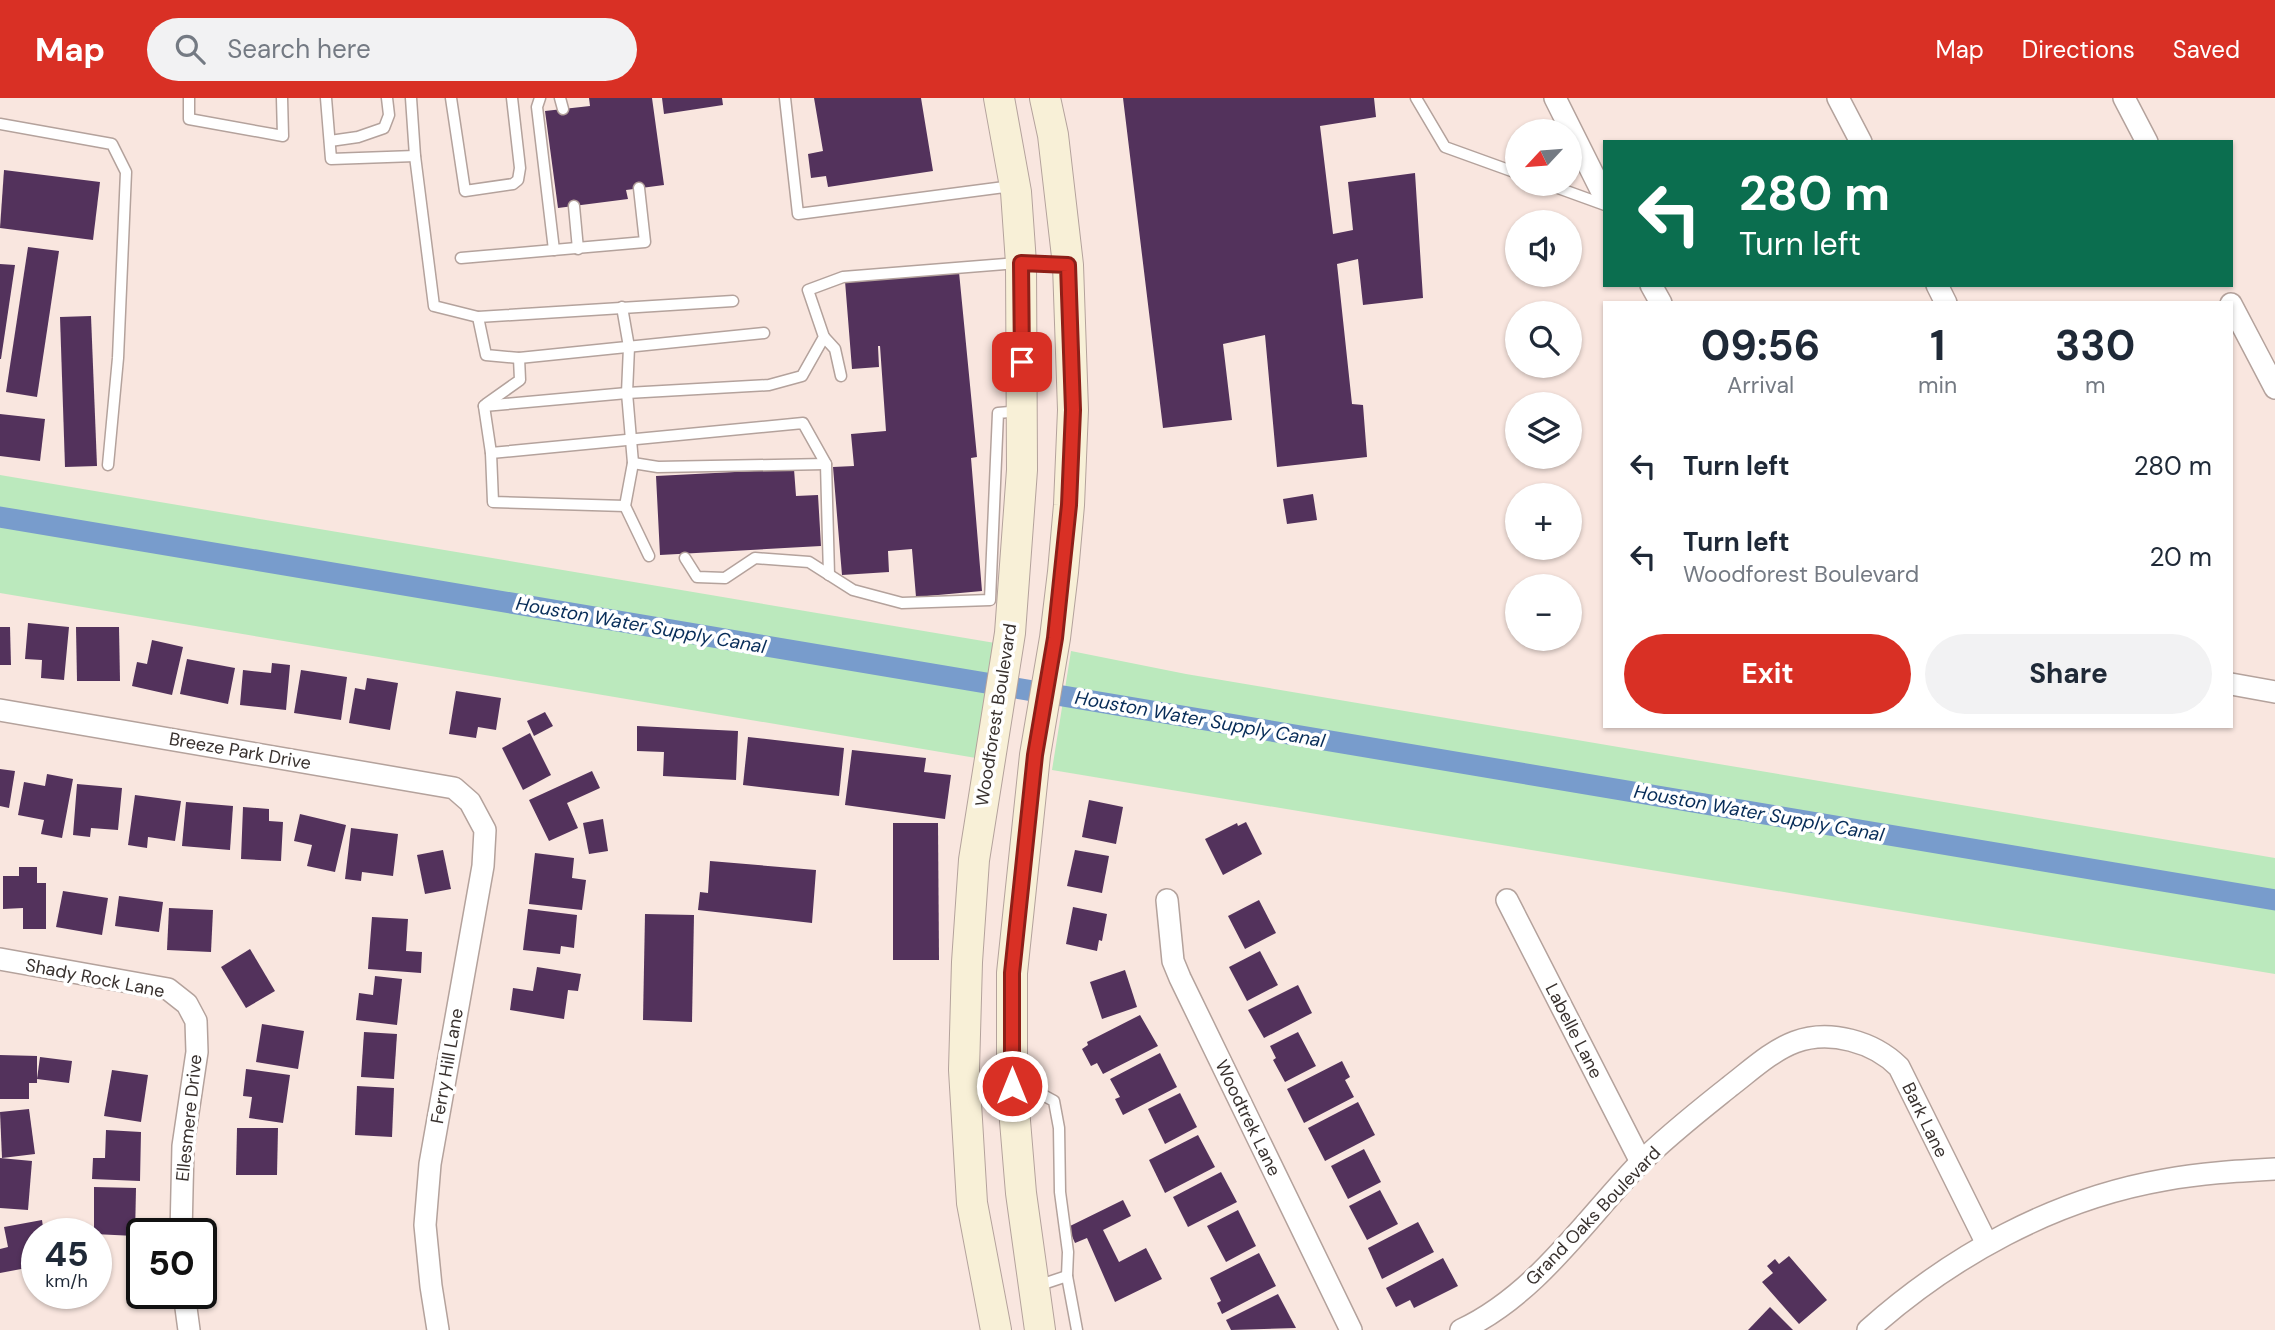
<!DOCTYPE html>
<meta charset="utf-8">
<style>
body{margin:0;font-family:"DM Sans",sans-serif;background:#f2f2f3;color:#1f2937;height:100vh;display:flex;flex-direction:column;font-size:26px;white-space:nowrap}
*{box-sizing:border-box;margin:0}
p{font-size:23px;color:#747a83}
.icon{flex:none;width:38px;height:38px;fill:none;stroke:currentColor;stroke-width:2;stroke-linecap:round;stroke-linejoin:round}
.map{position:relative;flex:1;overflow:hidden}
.details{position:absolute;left:1603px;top:203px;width:630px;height:427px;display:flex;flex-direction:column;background:#fff;border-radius:0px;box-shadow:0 2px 5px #0004}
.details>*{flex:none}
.hud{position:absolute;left:1603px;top:42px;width:630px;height:147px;border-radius:0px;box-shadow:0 2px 5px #0004;background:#0b6e4f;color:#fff;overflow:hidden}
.needle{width:46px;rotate:244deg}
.tools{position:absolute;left:1505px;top:21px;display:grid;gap:14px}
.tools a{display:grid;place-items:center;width:77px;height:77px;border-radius:50%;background:#fff;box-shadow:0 2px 5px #0004;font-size:35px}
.speed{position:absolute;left:21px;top:1120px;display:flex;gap:14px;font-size:35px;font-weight:700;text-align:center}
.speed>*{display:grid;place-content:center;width:91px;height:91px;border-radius:50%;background:#fff;box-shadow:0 2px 5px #0004;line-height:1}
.speed small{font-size:18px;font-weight:400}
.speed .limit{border:4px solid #111;border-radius:10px;background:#fff;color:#111}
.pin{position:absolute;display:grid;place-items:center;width:60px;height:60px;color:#fff;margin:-30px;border-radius:14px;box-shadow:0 4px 10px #0006}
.me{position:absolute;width:77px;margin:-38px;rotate:0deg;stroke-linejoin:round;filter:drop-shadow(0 0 5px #0008)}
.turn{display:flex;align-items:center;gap:24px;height:147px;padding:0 21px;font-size:32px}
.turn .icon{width:91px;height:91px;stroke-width:2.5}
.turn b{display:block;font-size:49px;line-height:60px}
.eta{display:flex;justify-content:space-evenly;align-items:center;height:119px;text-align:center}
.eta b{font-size:42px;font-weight:700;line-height:49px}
.cta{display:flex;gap:14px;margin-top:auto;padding:14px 21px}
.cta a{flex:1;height:80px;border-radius:42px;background:#d93025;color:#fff;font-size:28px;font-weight:700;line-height:80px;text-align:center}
.cta a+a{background:#f2f2f3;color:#1f2937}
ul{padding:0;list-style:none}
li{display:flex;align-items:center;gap:21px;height:91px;padding:0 21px}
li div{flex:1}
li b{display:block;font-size:26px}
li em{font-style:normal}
header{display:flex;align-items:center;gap:42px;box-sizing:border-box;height:98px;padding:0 35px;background:#d93025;color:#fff}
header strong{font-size:33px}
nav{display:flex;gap:38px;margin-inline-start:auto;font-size:24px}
.search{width:490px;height:63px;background:#f2f2f3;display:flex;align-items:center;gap:18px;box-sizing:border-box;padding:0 24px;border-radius:38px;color:#747a83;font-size:26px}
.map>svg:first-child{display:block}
.green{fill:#bbe9bd}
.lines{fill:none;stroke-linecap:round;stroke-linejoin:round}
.canal{stroke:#789ccc;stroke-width:21}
.building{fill:#53325c}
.lane-casing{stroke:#b4a29c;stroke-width:13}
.street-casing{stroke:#b4a29c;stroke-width:24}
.secondary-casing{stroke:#b4a29c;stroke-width:32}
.lane{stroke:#fff;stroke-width:10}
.street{stroke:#fff;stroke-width:21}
.secondary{stroke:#f8f0d7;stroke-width:30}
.route-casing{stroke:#8d1f18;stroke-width:18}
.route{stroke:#d93025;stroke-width:12}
.labels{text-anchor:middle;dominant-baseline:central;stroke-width:7;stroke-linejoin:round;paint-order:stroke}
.street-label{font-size:18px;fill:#38312e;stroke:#fff}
.water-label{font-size:19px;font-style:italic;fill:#082d59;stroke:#fff}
</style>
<header>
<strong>Map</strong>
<div class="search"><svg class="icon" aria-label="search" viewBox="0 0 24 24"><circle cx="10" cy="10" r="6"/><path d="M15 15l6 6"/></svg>Search here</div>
<nav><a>Map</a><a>Directions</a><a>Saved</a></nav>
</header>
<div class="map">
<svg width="2275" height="1232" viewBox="0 0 2275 1232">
<rect width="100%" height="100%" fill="#f9e6df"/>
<!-- green -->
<g class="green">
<path d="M0 377 995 545 976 660 0 495Z"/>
<path d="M1071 553 1186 576 2275 760V876L1052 672Z"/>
</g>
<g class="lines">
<!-- canal -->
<path class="canal" d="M0 419 2275 802"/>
</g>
<!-- building -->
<g class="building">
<path d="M589 0H652L664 87 626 92 628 101 558 110 545 13 590 8Z"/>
<path d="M662 0H722L723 7 664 16Z"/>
<path d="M814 0H921L933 73 828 89 826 78 811 80 808 56 823 53Z"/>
<path d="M1123 0H1374L1376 19 1320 28 1333 136 1353 132 1348 84 1415 75 1423 200 1363 207 1358 161 1337 166 1352 306 1363 307 1367 359 1277 369 1265 237 1223 246 1232 322 1163 330Z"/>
<path d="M4 72 100 84 93 142 0 130Z"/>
<path d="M28 149 59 153 37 299 6 294Z"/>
<path d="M0 166 15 167 1 261H0Z"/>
<path d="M959 174 977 359 971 360 982 493 916 499 912 451 888 453 889 474 842 477 833 369 854 368 851 336 886 333 880 248H878L879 269 852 271 845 183Z"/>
<path d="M91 218 97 368 65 369 60 219Z"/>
<path d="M0 316 45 321 40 363 0 358Z"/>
<path d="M794 371 796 398 818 397 821 448 660 457 656 378Z"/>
<path d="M1313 396 1317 422 1287 426 1283 401Z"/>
<path d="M28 525 69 529 64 582 41 580 42 562 25 561Z"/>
<path d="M0 529H10L11 567H0Z"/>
<path d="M76 529H119L120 583H77Z"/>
<path d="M152 542 183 549 172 597 132 588 137 564 147 566Z"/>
<path d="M187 561 235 570 228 606 180 596Z"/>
<path d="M272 565 290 567 286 612 240 607 243 572 271 575Z"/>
<path d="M301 572 347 579 341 622 294 615Z"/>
<path d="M367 580 398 585 390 632 349 625 355 590 365 592Z"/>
<path d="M456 593 501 600 496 632 478 629 476 640 449 636Z"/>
<path d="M545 614 553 628 534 638 527 623Z"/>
<path d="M637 628 738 633 736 682 663 678 664 654 637 653Z"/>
<path d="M530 635 551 677 523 692 502 650Z"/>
<path d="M748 639 844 650 839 698 743 687Z"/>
<path d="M852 652 926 660 924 674 951 677 945 721 845 707Z"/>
<path d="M0 671 15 673 9 710 0 708Z"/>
<path d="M592 673 600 690 567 705 578 730 549 743 529 702Z"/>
<path d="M47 676 73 681 62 740 41 736 44 722 18 717 24 684 45 688Z"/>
<path d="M77 686 122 690 118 732 91 730 90 739 73 737Z"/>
<path d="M135 697 181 703 175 743 148 739 147 750 128 747Z"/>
<path d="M1089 702 1123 709 1116 746 1082 739Z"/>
<path d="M186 704 233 708 230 752 182 748Z"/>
<path d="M243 709 269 711V723L283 724 281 763 241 761Z"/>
<path d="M300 716 346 727 335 774 307 768 312 747 294 743Z"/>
<path d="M603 721 608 753 589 756 583 725Z"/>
<path d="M1246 724 1262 756 1223 777 1205 741 1237 725 1238 728Z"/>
<path d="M893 725H938L939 862H893Z"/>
<path d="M351 730 398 736 393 778 362 774 361 783 345 781Z"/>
<path d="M443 752 451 791 425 796 417 757Z"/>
<path d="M1075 752 1109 758 1102 795 1067 788Z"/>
<path d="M535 755 574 760 572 780 586 782 582 812 529 806Z"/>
<path d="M710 763 816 772 812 825 698 812 700 794 708 795Z"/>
<path d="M19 769H37V785H46V831H23V810L3 811V778H19Z"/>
<path d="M63 793 108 800 102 837 56 829Z"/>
<path d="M119 798 163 804 159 834 115 828Z"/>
<path d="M1259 802 1276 835 1245 851 1228 818Z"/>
<path d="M1073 809 1107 816 1102 843 1099 842 1097 853 1066 846Z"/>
<path d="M169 810 213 812 211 854 167 852Z"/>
<path d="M528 811 577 817 574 850 561 848 560 856 523 852Z"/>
<path d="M645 816 694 817 692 924 643 922Z"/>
<path d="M372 819 408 821 406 853 422 854 421 875 368 871Z"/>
<path d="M250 851 275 893 246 910 221 869Z"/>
<path d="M1260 853 1278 887 1247 903 1229 869Z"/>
<path d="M537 869 581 876 578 893 568 892 564 921 510 912 513 890 533 893Z"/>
<path d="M1125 872 1137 909 1102 921 1090 884Z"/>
<path d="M375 878 402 881 397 927 356 922 359 895 373 897Z"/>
<path d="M1298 887 1312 915 1264 940 1248 912Z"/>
<path d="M1140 917 1158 948 1103 976 1097 965 1091 968 1082 951 1088 947 1087 944Z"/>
<path d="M262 926 304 933 298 971 256 964Z"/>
<path d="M364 934 397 936 394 981 361 979Z"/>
<path d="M1298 934 1316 968 1285 984 1273 962 1276 960 1270 948Z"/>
<path d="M1160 955 1177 989 1123 1017 1115 1001 1120 999 1110 981Z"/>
<path d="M0 957 37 958V985H29V1001H0Z"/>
<path d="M40 959 72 963 69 985 37 981Z"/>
<path d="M1342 963 1350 979 1345 982 1354 999 1304 1025 1287 991Z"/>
<path d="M246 971 290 977 283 1025 249 1020 252 999 243 998Z"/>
<path d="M112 972 148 977 141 1024 104 1018Z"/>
<path d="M357 988 394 990 392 1039 355 1037Z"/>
<path d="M1180 995 1197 1029 1165 1046 1148 1011Z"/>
<path d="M1358 1004 1375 1037 1325 1063 1308 1030Z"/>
<path d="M29 1011 35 1056 2 1060 0 1014Z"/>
<path d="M237 1030H278L277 1077H236Z"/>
<path d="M106 1032 141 1034 140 1083 92 1081 93 1060H105Z"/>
<path d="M1198 1037 1215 1069 1165 1095 1149 1062Z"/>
<path d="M1364 1051 1381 1084 1348 1101 1331 1068Z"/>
<path d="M0 1060 32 1063 28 1112 0 1110Z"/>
<path d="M1221 1074 1237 1104 1188 1129 1173 1099Z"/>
<path d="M94 1089 136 1090 135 1138 94 1136Z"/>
<path d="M1380 1092 1398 1126 1367 1142 1349 1108Z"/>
<path d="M1123 1102 1131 1118 1103 1132 1119 1164 1146 1150 1162 1181 1115 1204 1087 1140 1075 1145 1068 1129Z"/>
<path d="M1238 1112 1256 1148 1226 1164 1207 1128Z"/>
<path d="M42 1122 44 1136H37V1168L0 1175V1151L8 1149 4 1129Z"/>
<path d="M1418 1124 1434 1154 1382 1181 1368 1150Z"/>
<path d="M1259 1155 1276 1188 1222 1216 1217 1205 1221 1203 1210 1180Z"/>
<path d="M1789 1158 1827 1202 1799 1226 1762 1184 1773 1175 1767 1168 1775 1161 1779 1166Z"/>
<path d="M1443 1160 1458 1188 1414 1210 1410 1202 1396 1209 1386 1190Z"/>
<path d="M1278 1196 1296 1230 1231 1232 1226 1222Z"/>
<path d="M1770 1209 1793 1232H1748Z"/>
</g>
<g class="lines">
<!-- lane casing -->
<g class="lane-casing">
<g id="lane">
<path d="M189 0V21L283 38 282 0"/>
<path d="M326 0 331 61 415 58"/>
<path d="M411 0 415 58 434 208 478 219 733 203"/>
<path d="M451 0 465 93 513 86 518 82 520 70 512 0"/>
<path d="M540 0 537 9 554 152"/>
<path d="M560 0 563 11"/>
<path d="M785 0 798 116 1012 88"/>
<path d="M1416 0 1445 49 1517 75"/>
<path d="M0 26 112 46 126 74 118 260 108 367"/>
<path d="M330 43 358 39 384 30 389 17 387 0"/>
<path d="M1547 86 1605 107"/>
<path d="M574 108 578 151"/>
<path d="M461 160 645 144 639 90"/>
<path d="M622 209 629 249 627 295 633 365 625 408 649 458"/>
<path d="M478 219 486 257 519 260 764 235"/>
<path d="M824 239 835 251 841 278"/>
<path d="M486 306 520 282 519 260"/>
<path d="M484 308 627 295 769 287 802 278 824 239 808 192 843 179 1018 165"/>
<path d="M484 308 491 355 493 404 625 408"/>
<path d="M491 355 803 325 826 366 829 477"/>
<path d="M633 365 658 369 826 366"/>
<path d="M685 460 697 479 725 480 755 460 809 464 853 492 902 505 990 502 998 315 1020 313"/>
<path d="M1013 988 1041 996 1054 1003 1059 1030 1060 1094 1068 1154 1067 1178 1077 1232"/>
<path d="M1037 1188 1067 1178"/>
</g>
</g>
<!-- street casing -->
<g class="street-casing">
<g id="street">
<path d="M1555 0 1605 100"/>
<path d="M1838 0 1861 44"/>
<path d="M2124 0 2147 44"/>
<path d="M1651 187 1661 205"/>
<path d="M1937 187 1946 205"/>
<path d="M2231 206 2275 290"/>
<path d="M2231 586 2275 594"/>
<path d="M0 612 454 690 470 704 485 732 483 768 430 1066 425 1127 431 1188 438 1232"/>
<path d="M1167 802 1173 863 1180 880 1351 1232"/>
<path d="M1507 802 1641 1064"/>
<path d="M0 861 168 891 187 906 196 923 197 954 183 1048 181 1136"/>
<path d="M184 1195 189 1232"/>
<path d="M1461 1232C1536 1197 1584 1123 1640 1065 1667 1038 1699 1013 1729 989 1750 973 1771 953 1795 944 1830 931 1874 944 1899 969L1987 1146"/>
<path d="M1868 1232C1951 1158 2054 1101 2164 1082 2201 1075 2238 1073 2275 1071"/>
</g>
</g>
<!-- secondary casing -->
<g class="secondary-casing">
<g id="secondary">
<path d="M996 1232 972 1105 964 972 967 864 974 762 1010 535 1022 372 1021 165 1016 94 999 0"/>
<path d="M1040 1232 1021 1095 1012 987V875L1035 657 1055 540 1063 474 1069 407 1073 312 1068 167 1053 37 1045 0"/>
</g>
</g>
<!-- lane -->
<use href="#lane" class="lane"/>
<!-- street -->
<use href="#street" class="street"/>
<!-- secondary -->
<use href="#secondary" class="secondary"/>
</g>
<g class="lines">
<!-- route casing -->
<g class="route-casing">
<path id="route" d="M1012 988V875L1035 657 1055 540 1069 407 1073 312 1068 167 1021 165 1022 264"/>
</g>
<!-- route -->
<use href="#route" class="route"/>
</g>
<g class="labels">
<!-- street labels -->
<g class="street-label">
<text transform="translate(996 617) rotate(-81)">Woodforest Boulevard</text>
<text transform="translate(240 653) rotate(10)">Breeze Park Drive</text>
<text transform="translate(95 880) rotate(11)">Shady Rock Lane</text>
<text transform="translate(1574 933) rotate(63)">Labelle Lane</text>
<text transform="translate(447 968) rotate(-80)">Ferry Hill Lane</text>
<text transform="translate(189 1020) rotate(-84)">Ellesmere Drive</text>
<text transform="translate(1248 1020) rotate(64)">Woodtrek Lane</text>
<text transform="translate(1925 1022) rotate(64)">Bark Lane</text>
<text transform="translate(1593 1118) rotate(-46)">Grand Oaks Boulevard</text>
</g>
<!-- water labels -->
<g class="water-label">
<text transform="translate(641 527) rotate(10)">Houston Water Supply Canal</text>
<text transform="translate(1200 621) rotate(10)">Houston Water Supply Canal</text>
<text transform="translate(1759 715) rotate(10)">Houston Water Supply Canal</text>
</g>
</g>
</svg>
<div class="tools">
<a><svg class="needle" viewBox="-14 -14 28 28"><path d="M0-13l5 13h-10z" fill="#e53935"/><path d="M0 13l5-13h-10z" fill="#747a83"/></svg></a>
<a><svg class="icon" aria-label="sound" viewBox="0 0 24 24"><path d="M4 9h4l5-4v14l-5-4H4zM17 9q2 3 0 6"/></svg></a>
<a><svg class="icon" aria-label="search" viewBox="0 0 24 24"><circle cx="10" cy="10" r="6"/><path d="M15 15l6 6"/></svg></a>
<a><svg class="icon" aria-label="layers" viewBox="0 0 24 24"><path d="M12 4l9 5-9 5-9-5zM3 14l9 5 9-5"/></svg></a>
<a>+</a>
<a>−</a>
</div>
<div class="speed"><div>45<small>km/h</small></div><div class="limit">50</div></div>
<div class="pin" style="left:1022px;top:264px;background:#d93025"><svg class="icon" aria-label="arrive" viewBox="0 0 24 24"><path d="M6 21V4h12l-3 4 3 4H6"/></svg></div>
<svg class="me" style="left:1012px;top:988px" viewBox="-20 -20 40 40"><circle r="17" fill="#d93025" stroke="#fff" stroke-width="3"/><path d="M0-11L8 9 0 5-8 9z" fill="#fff"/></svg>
<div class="hud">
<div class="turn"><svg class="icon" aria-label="left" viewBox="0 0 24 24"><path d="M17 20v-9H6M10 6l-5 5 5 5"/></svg><div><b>280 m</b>Turn left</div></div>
</div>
<section class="details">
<div class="eta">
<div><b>09:56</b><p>Arrival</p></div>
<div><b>1</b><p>min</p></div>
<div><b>330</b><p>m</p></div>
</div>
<ul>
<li><svg class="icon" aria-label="left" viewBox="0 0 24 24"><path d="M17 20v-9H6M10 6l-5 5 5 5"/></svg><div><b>Turn left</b></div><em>280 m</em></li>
<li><svg class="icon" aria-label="left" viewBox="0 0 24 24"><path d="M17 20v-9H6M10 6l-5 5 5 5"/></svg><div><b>Turn left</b><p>Woodforest Boulevard</p></div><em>20 m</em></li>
</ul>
<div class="cta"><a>Exit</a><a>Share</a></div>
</section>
</div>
